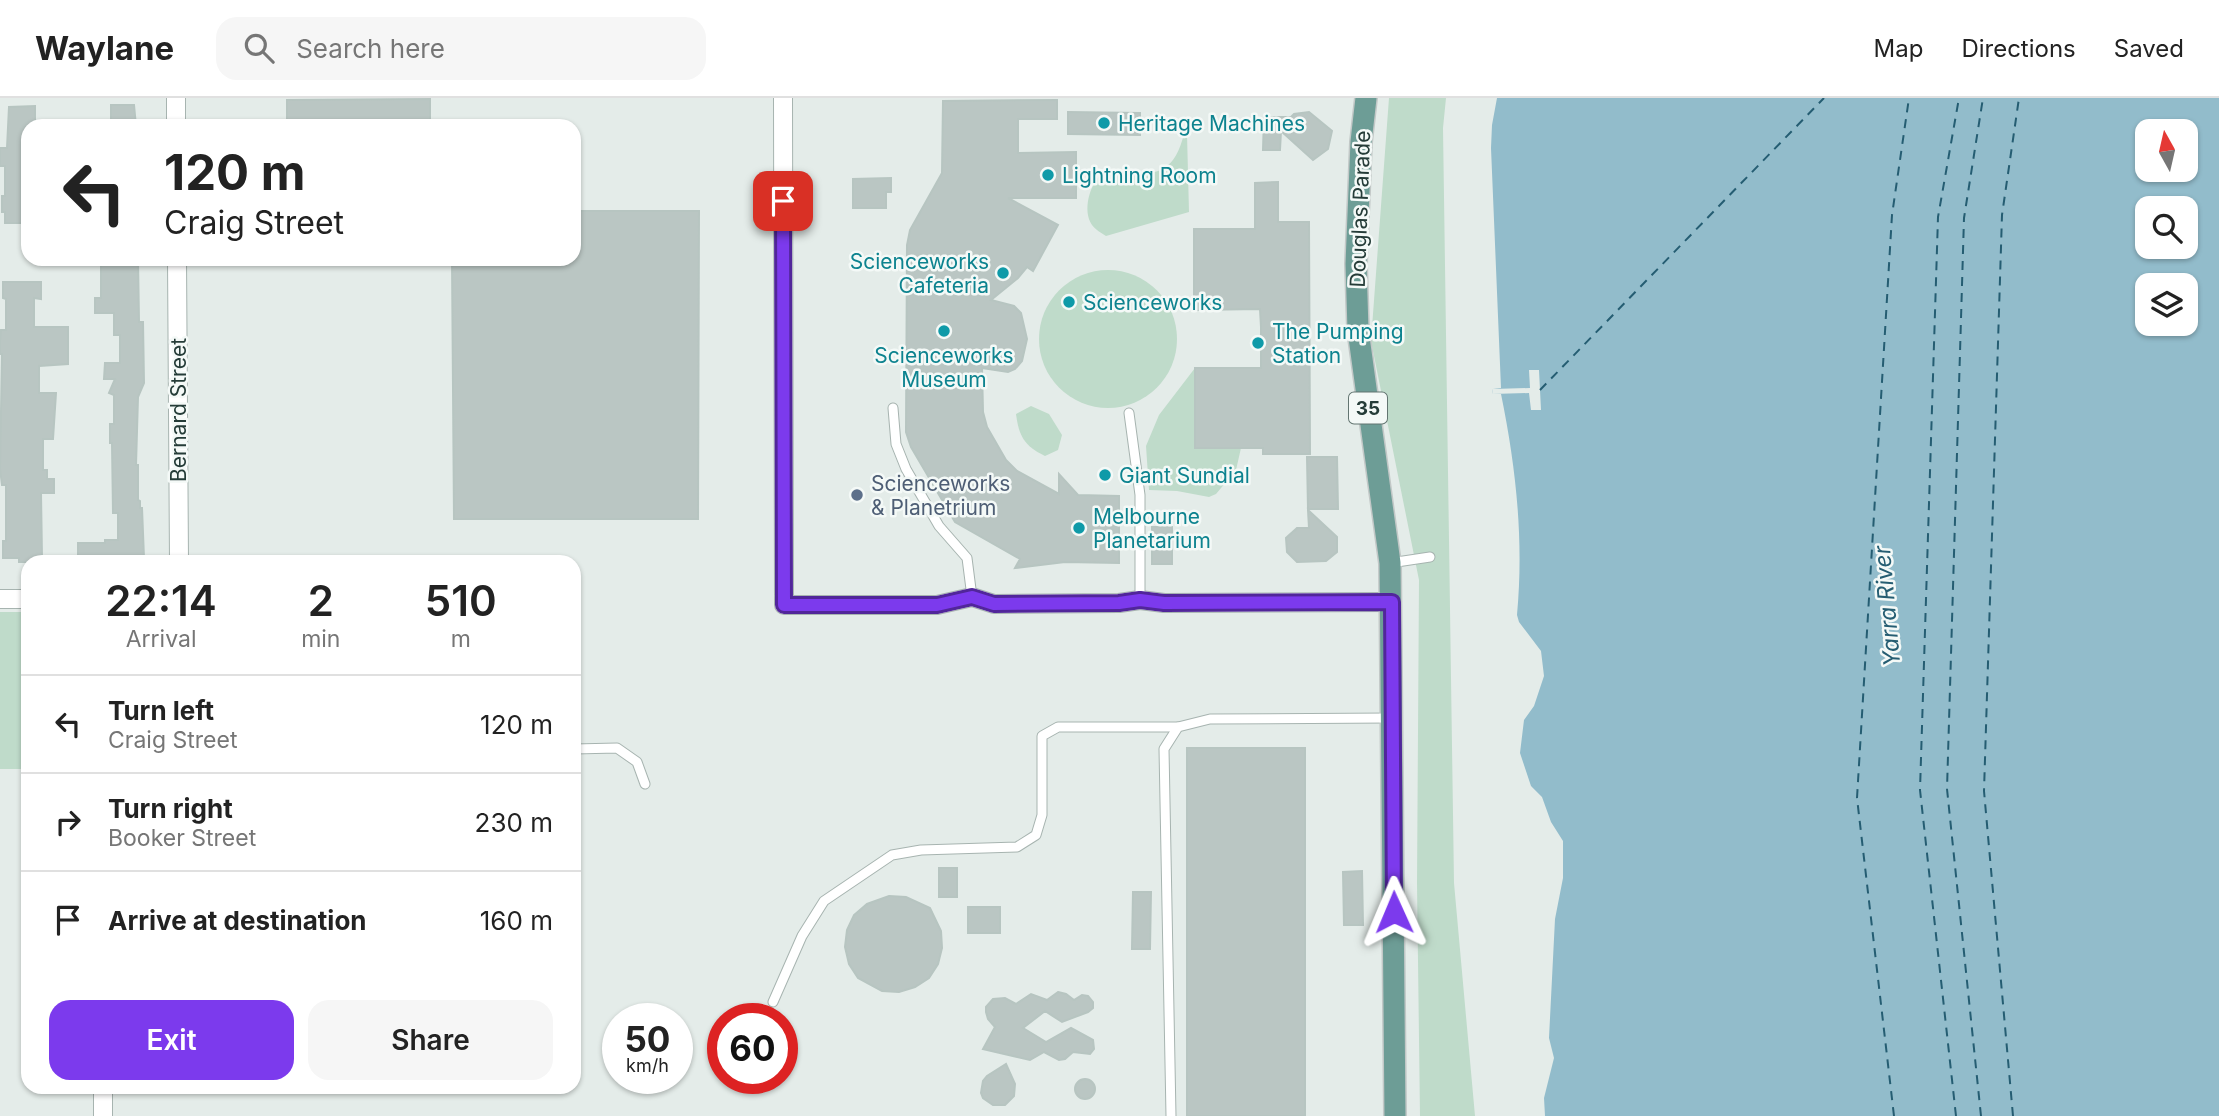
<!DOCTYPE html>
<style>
body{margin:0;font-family:Inter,sans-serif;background:#f6f6f6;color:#222;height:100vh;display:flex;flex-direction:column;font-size:26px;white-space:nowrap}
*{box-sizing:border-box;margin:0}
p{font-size:23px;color:#767676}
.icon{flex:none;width:38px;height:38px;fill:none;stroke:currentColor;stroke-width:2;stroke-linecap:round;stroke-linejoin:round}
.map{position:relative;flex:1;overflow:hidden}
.sheet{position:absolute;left:21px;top:457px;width:560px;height:539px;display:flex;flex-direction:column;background:#fff;border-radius:21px;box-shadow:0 2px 5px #0004}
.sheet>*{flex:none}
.guide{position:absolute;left:21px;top:21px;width:560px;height:147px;border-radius:21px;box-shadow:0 2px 5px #0004;background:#fff;color:#222;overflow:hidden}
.needle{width:46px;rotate:352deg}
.fabs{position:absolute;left:2135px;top:21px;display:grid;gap:14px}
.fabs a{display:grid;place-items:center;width:63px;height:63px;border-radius:14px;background:#fff;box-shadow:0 2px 5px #0004;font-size:35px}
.speed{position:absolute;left:602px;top:905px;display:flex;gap:14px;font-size:35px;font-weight:700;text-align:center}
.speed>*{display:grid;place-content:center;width:91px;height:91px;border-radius:50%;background:#fff;box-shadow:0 2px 5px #0004;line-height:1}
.speed small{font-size:18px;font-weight:400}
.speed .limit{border:10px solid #d22;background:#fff;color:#111}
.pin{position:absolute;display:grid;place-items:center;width:60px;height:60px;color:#fff;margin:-30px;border-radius:14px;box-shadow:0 4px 10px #0006}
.me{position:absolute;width:77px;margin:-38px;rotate:359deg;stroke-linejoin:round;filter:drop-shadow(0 0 5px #0008)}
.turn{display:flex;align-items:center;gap:24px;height:147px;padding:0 28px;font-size:32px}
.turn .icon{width:91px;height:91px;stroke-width:2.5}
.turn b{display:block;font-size:49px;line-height:60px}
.eta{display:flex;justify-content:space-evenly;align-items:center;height:119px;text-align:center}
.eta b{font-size:42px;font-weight:600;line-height:49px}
.primary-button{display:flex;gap:14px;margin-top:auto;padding:14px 28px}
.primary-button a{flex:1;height:80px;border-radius:21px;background:#7c3aed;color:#fff;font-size:28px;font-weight:600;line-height:80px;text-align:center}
.primary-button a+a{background:#f6f6f6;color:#222}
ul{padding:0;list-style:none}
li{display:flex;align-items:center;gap:21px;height:98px;padding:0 28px;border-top:2px solid #e0e0e0}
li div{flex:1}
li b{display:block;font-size:26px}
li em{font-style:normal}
header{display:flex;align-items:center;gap:42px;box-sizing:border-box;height:98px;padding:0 35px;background:#fff;border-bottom:2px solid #e0e0e0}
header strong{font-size:33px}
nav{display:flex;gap:38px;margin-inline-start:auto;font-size:24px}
.search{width:490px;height:63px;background:#f6f6f6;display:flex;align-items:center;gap:18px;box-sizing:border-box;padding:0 24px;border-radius:21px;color:#767676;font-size:26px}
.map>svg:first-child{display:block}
.green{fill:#bfdbca}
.water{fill:#92bccb;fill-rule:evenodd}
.pier{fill:#e4ece9}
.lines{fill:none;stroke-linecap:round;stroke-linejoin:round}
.ferry{stroke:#255d72;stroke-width:2;stroke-dasharray:9 7;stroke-linecap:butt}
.building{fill:#bac6c3;stroke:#b7c5c1;stroke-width:2}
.service-casing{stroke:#a7b4b0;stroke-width:11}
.minor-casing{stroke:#a7b4b0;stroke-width:20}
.primary-casing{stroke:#c2c8c7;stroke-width:24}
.service{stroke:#fff;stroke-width:9}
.minor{stroke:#fff;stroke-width:18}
.primary{stroke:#6d9d96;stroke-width:21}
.route-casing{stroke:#51269a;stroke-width:18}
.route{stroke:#7c3aed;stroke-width:12}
.culture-dot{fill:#0f9aa8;stroke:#f4f9f7;stroke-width:2.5}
.service-dot{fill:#5c6f8a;stroke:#f4f9f7;stroke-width:2.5}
.labels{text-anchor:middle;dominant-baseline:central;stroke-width:5;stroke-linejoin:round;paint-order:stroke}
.shield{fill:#f4f9f7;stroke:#637571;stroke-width:2}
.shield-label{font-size:19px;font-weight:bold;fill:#253c38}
.culture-label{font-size:21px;fill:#0d838f;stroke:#f4f9f7;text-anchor:start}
.street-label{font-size:21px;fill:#253c38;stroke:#f4f9f7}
.service-label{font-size:21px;fill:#4e5e75;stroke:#f4f9f7;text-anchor:start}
.water-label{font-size:23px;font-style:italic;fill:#255d72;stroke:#f4f9f7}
</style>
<header>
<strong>Waylane</strong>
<div class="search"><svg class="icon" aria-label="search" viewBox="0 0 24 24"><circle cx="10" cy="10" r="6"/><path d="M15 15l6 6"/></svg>Search here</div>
<nav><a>Map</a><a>Directions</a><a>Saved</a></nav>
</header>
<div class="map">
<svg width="2219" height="1018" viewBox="0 0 2219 1018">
<rect width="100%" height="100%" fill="#e4ece9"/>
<!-- green -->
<g class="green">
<path d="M1389 0H1446L1443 30 1454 785 1475 1018H1420L1417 785 1419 482 1371 243Z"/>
<path d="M1184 36H1187L1189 114 1106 138C1101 135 1095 131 1092 127 1082 112 1090 87 1101 76 1143 73 1171 88 1184 36Z"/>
<circle cx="1108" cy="241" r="69"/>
<path d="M1195 270V350H1241L1236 372 1216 396 1209 399 1177 393 1149 392 1146 348 1159 317Z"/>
<path d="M1031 308 1049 316 1062 337 1058 352 1045 358C1024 348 1019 338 1016 316Z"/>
<rect x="0" y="514" width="28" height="157"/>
</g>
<!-- water -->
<path class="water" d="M1497 0H2219V1018H1545L1544 1000 1554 960 1549 940 1555 821 1563 780V743L1551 724 1542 699 1531 688 1520 655 1524 622 1534 608 1544 578 1541 553 1519 524 1517 517C1524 442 1516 369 1501 296H1492L1493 291 1501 290 1491 50 1492 27ZM2147 33H2186V72H2147ZM2147 110H2186V149H2147ZM2147 187H2186V226H2147Z"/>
<!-- pier -->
<path class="pier" d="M1529 272H1539L1541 312H1531L1529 295 1492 296 1493 291 1530 290Z"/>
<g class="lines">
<!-- ferry -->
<g class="ferry">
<path d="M1540 292 1824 0"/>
<path d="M1894 1018 1857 700 1892 117 1909 0"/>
<path d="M1956 1018 1920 692 1938 119 1959 0"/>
<path d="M1981 1018 1947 691 1964 120 1983 0"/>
<path d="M2013 1018 1984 693 2002 117 2019 0"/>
</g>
</g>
<!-- building -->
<g class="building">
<path d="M430 1V28H287V2Z"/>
<path d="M1057 2V21H1018V55L1076 54V100H1008L1058 127 1033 173 1027 169 1018 180 991 202 1014 208 1021 215 1027 241 1022 263 1015 271 1008 274 982 270 983 314 987 329 1006 362 1017 373 1059 396V376L1078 397 1119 398V465L1065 464 1015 470 1020 461 955 424 911 349 906 334 907 147 910 132 942 75 943 3Z"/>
<path d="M111 7H134L136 28H111Z"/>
<path d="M35 8V28H28V125H5V114H2V98H5V68H0V50H7L9 9Z"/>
<path d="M1068 14 1140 15V37L1068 36Z"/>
<path d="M1309 14 1332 33 1328 51 1313 62 1281 33 1280 52H1263L1264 19H1291L1294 16Z"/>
<path d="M891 80V94H886V110H853V81Z"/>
<path d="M1278 84V124H1309L1310 356H1263V350H1195V270H1261V229L1260 211 1194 212V131H1255V85Z"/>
<path d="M574 113H699L698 421H454L452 161H574Z"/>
<path d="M101 161H138L139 224H143L144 285 138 299 136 367H138V402L140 403V410H142L144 460H128V464H78V445H105V442H118V415H113L112 345H110V326H114V297L109 295 115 281H104L105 265H120V237H114V215H95V200H101Z"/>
<path d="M3 184H41V201L34 200V229H68V266L39 268V295H56L53 341H43V372H47V381H54V395H41L42 460H35V464H19V460H3V443H6V387H2L0 371 2 256H0V243L1 232H6V201L3 200Z"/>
<path d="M1307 359H1337L1338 411H1308Z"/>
<path d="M1308 412 1337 439V454L1326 463 1297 464 1287 454 1286 440 1297 430H1309Z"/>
<rect x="1152" y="429" width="20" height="37"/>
<rect x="1187" y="650" width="118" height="368"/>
<rect x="939" y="770" width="18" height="29"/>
<path d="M1362 773 1363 827H1344L1343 774Z"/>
<path d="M1133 794H1151L1150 851H1132Z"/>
<path d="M889 798 906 799 930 810 941 833 942 850 938 866 929 880 915 889 899 894 882 893 858 880 849 866 845 849 847 832 854 817 867 806Z"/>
<rect x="968" y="809" width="32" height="26"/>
<path d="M1058 894 1066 896 1074 902 1082 897 1088 898 1093 904V910L1088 914 1062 924 1045 913 1023 930 1046 944 1071 930 1093 942 1094 951 1090 956 1073 954 1065 961 1059 962 1044 954 1030 962 983 951 995 929 988 921 986 914V909L993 901 1005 900 1016 906 1031 896 1047 902Z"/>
<path d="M1006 966 1015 986 1014 998 1005 1007H993L983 1000 981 995 983 983 987 978Z"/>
<circle cx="1085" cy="991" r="10"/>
</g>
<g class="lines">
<!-- service casing -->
<g class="service-casing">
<g id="service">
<path d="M893 310 896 346 906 371 939 428 967 460 972 499"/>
<path d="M1129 315 1140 397V502"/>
<path d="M1390 465 1430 459"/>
<path d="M574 651 617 650 637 664 645 686"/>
<path d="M773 904 802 838 824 803 892 757 921 752 1017 749 1036 737 1042 717V638L1058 629H1178"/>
<path d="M1171 1018 1164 651 1178 629 1210 621 1390 620"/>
</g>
</g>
<!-- minor casing -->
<g class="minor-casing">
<g id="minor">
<path d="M176 0V28"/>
<path d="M783 0 784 507H937L972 499 994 506 1119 505 1140 502 1164 505 1392 504"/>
<path d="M177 161 179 464"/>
<path d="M0 501H28"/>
<path d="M103 989V1018"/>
</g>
</g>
<!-- primary casing -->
<g class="primary-casing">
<path id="primary" d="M1366 0 1361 44 1356 166 1358 232 1390 465 1395 1018"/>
</g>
<!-- service -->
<use href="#service" class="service"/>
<!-- minor -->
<use href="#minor" class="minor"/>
<!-- primary -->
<use href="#primary" class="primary"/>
</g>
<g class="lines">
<!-- route casing -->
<g class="route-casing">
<path id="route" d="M783 103 784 507H937L972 499 994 506 1119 505 1140 502 1164 505 1392 504 1394 814"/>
</g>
<!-- route -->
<use href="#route" class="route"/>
</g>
<!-- markers -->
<g class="culture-dot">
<circle cx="1104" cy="25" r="7"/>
<circle cx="1048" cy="77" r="7"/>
<circle cx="1003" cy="175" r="7"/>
<circle cx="1069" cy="204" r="7"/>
<circle cx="944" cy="233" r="7"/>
<circle cx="1258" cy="245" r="7"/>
<circle cx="1105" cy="377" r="7"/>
<circle cx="1079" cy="430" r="7"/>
</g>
<circle class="service-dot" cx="857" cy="397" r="7"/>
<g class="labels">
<!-- shield labels -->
<rect class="shield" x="1349" y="294.5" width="38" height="31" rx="5"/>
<g class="shield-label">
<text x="1368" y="310">35</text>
</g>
<!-- culture labels -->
<g class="culture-label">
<text x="1118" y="25">Heritage Machines</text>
<text x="1062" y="77">Lightning Room</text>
<text x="989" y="163" text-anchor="end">Scienceworks<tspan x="989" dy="24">Cafeteria</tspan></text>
<text x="1083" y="204">Scienceworks</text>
<text x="1272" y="233">The Pumping<tspan x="1272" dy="24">Station</tspan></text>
<text x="944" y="257" text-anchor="middle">Scienceworks<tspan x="944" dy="24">Museum</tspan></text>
<text x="1119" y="377">Giant Sundial</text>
<text x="1093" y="418">Melbourne<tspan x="1093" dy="24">Planetarium</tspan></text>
</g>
<!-- street labels -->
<g class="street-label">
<text transform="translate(1360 111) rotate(-88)">Douglas Parade</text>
<text transform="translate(178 312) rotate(-90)">Bernard Street</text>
</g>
<!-- service labels -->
<g class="service-label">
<text x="871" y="385">Scienceworks<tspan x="871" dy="24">&amp; Planetrium</tspan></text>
</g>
<!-- water labels -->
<g class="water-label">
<text transform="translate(1887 508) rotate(-95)">Yarra River</text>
</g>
</g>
</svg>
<div class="fabs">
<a><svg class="needle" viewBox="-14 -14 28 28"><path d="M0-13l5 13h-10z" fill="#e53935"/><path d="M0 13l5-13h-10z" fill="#767676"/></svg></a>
<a><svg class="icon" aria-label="search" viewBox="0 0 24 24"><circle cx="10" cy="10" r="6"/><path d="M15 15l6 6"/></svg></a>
<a><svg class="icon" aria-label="layers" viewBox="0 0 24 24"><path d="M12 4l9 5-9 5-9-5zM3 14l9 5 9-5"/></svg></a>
</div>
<div class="speed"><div>50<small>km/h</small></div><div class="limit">60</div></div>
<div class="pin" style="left:783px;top:103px;background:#d93025"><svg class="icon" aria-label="arrive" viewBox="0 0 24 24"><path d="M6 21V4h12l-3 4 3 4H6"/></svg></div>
<svg class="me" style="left:1394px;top:814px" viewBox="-20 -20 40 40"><path d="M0-17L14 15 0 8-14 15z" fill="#7c3aed" stroke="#fff" stroke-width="4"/></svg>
<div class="guide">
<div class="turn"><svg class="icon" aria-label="left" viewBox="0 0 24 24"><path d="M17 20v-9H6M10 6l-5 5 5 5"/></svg><div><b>120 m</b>Craig Street</div></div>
</div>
<section class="sheet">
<div class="eta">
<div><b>22:14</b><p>Arrival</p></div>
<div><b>2</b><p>min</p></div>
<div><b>510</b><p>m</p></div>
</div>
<ul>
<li><svg class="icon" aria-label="left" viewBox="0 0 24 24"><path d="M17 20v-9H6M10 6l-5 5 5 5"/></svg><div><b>Turn left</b><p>Craig Street</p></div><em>120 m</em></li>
<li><svg class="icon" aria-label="right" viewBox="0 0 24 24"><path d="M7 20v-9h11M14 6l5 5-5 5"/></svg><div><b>Turn right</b><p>Booker Street</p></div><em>230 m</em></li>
<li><svg class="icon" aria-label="arrive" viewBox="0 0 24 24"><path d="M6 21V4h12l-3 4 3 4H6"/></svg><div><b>Arrive at destination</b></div><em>160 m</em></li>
</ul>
<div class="primary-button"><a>Exit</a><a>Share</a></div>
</section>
</div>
